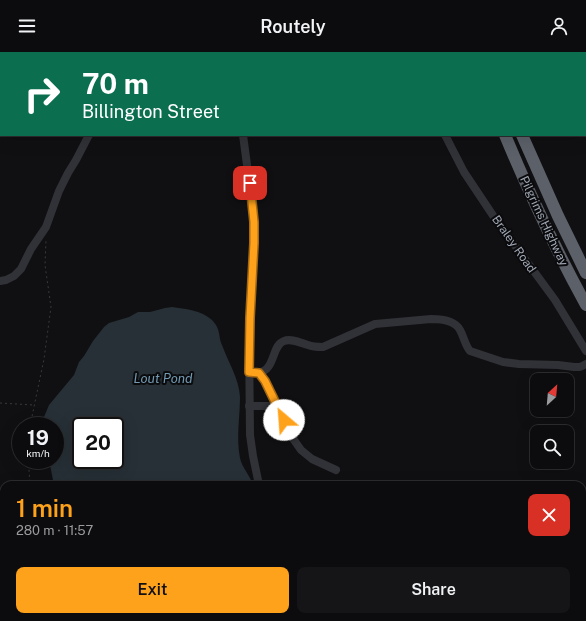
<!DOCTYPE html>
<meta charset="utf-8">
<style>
body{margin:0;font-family:"Public Sans",sans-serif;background:#151517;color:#f1f3f6;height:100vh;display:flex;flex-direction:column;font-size:15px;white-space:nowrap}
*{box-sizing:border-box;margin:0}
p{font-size:13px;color:#9a9b9e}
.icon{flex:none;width:22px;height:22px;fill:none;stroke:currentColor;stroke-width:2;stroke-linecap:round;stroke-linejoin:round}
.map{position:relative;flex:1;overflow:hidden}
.sheet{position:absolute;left:0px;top:429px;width:586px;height:140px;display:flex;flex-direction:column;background:#0c0c0e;border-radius:12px 12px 0 0;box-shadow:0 4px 16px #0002,0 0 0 1px #2c2c2e}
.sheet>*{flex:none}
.banner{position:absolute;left:0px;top:0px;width:586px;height:84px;box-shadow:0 4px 16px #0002,0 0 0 1px #2c2c2e;background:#0b6e4f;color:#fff;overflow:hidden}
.needle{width:26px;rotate:26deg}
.controls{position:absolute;left:530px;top:321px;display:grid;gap:8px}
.controls a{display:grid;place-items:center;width:44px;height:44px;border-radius:8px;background:#0c0c0e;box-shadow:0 4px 16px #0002,0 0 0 1px #2c2c2e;font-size:20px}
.speed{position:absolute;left:12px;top:365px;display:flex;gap:8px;font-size:20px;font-weight:700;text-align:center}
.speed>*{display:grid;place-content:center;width:52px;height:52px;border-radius:50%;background:#0c0c0e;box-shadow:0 4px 16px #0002,0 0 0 1px #2c2c2e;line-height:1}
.speed small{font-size:10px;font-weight:400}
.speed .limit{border:2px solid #111;border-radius:6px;background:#fff;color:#111}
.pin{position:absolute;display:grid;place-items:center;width:34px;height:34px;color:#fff;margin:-17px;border-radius:8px;box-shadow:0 2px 6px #0006}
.me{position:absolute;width:44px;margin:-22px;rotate:333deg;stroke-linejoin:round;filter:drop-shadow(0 0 3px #0008)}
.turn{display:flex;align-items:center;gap:14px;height:84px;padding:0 16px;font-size:18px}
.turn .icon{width:52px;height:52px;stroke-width:2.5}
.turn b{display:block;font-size:28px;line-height:34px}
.round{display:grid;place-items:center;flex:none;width:42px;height:42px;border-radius:8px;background:#151517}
.headline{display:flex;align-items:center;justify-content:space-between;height:68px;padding:0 16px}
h1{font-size:24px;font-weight:600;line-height:30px;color:#ffa21b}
.primary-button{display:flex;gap:8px;margin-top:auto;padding:8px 16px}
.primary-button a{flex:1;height:46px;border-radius:8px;background:#ffa21b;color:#111;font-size:16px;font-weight:600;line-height:46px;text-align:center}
.primary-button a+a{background:#151517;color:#f1f3f6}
header{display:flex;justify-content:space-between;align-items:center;height:52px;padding:0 16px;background:#0c0c0e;font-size:18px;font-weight:600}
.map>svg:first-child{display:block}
.water{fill:#263036;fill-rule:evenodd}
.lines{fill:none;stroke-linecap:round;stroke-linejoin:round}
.path{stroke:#37393e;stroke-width:1;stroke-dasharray:2 3;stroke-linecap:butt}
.minor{stroke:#313237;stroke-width:8}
.highway{stroke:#5c6169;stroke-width:12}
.route-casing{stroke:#a66912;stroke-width:10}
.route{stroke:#ffa21b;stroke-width:7}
.labels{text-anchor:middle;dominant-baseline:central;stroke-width:4;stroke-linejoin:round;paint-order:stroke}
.street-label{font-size:12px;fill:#a0a8b4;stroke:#0b0b0d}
.water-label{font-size:13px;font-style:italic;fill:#739ab3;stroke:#0b0b0d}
</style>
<header><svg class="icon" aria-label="menu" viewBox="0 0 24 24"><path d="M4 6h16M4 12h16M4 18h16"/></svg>Routely<svg class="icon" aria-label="person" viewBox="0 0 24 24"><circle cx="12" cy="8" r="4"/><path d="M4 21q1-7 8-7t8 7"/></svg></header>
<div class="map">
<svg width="586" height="569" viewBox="0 0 586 569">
<rect width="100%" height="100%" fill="#101012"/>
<!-- water -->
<g class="water">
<path d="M172 255C185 257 201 258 212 268 214 270 216 273 217 275 220 281 219 287 222 293 228 310 239 326 240 345 240 365 236 385 240 406 242 416 250 423 253 433H54L49 408H55V374H42L44 365 49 353 74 323 79 310 84 304 93 289 104 275 109 271 129 265 138 260H150L165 256ZM81 374H115V408H81Z"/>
<path d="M124 565H262L261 569H131Z"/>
</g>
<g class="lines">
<!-- path -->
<g class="path">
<path d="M0 351 33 353"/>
<path d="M30 374 44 307 51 255 45 213 46 188"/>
<path d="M27 408 29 418 30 433"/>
<path d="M0 548 4 543"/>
</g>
<!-- minor -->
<g class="minor">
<path d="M214 0 215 1"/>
<path d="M360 0 361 1"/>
<path d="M128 1V0"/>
<path d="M243 83 251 143 254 170V191L249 284 250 383 253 404 259 433"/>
<path d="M445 83 464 120 494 165 555 248 586 299"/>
<path d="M0 229 6 228 14 224 21 217 31 197 46 175 59 139 68 121 76 108 89 83"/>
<path d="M249 320C278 326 269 294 284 289 291 286 301 291 308 293 313 295 318 295 323 295L375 272 431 267C441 267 455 268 460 278 464 285 465 293 470 299L503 310 519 312 558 313 574 315H580L586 312"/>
<path d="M259 321 265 329 294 388 301 398 312 407 336 418"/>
<path d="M249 354H277"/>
<path d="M582 500 586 497"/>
<path d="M582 524 586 520"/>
<path d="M511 565 514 569"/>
<path d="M270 569 272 565"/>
<path d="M493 569 498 565"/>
<path d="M522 569 527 565"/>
</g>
<!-- highway -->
<g class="highway">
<path d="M472 0 473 1"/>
<path d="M489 0V1"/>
<path d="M505 83C529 141 556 198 586 253"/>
<path d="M522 83 558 164 586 221"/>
</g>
</g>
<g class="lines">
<!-- route casing -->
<g class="route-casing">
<path id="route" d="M250 131 254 170V191L250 266 249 320 259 321 265 329 284 368"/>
</g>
<!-- route -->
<use href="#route" class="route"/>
</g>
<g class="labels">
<!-- street labels -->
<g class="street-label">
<text transform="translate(544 169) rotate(65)">Pilgrims Highway</text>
<text transform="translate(514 192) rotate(55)">Braley Road</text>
</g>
<!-- water labels -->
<g class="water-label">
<text x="163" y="326">Lout Pond</text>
</g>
</g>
</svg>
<div class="controls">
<a><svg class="needle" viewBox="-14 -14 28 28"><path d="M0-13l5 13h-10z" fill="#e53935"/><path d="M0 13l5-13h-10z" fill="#9a9b9e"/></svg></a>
<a><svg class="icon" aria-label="search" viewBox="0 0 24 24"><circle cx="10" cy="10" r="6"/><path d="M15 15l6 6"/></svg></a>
</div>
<div class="speed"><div>19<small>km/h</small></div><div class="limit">20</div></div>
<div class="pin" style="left:250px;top:131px;background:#d93025"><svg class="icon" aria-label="arrive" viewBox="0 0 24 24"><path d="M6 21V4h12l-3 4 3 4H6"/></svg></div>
<svg class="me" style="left:284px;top:368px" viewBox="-20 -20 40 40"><circle r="19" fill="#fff"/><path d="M0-13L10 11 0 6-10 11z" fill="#ffa21b"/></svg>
<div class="banner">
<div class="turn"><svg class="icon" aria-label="right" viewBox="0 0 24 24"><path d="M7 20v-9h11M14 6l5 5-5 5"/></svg><div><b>70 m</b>Billington Street</div></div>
</div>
<section class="sheet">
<div class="headline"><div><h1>1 min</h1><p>280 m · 11:57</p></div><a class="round" style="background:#d93025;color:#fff"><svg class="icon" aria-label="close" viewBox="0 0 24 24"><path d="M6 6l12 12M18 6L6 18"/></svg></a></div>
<div class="primary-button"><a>Exit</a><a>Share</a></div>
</section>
</div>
